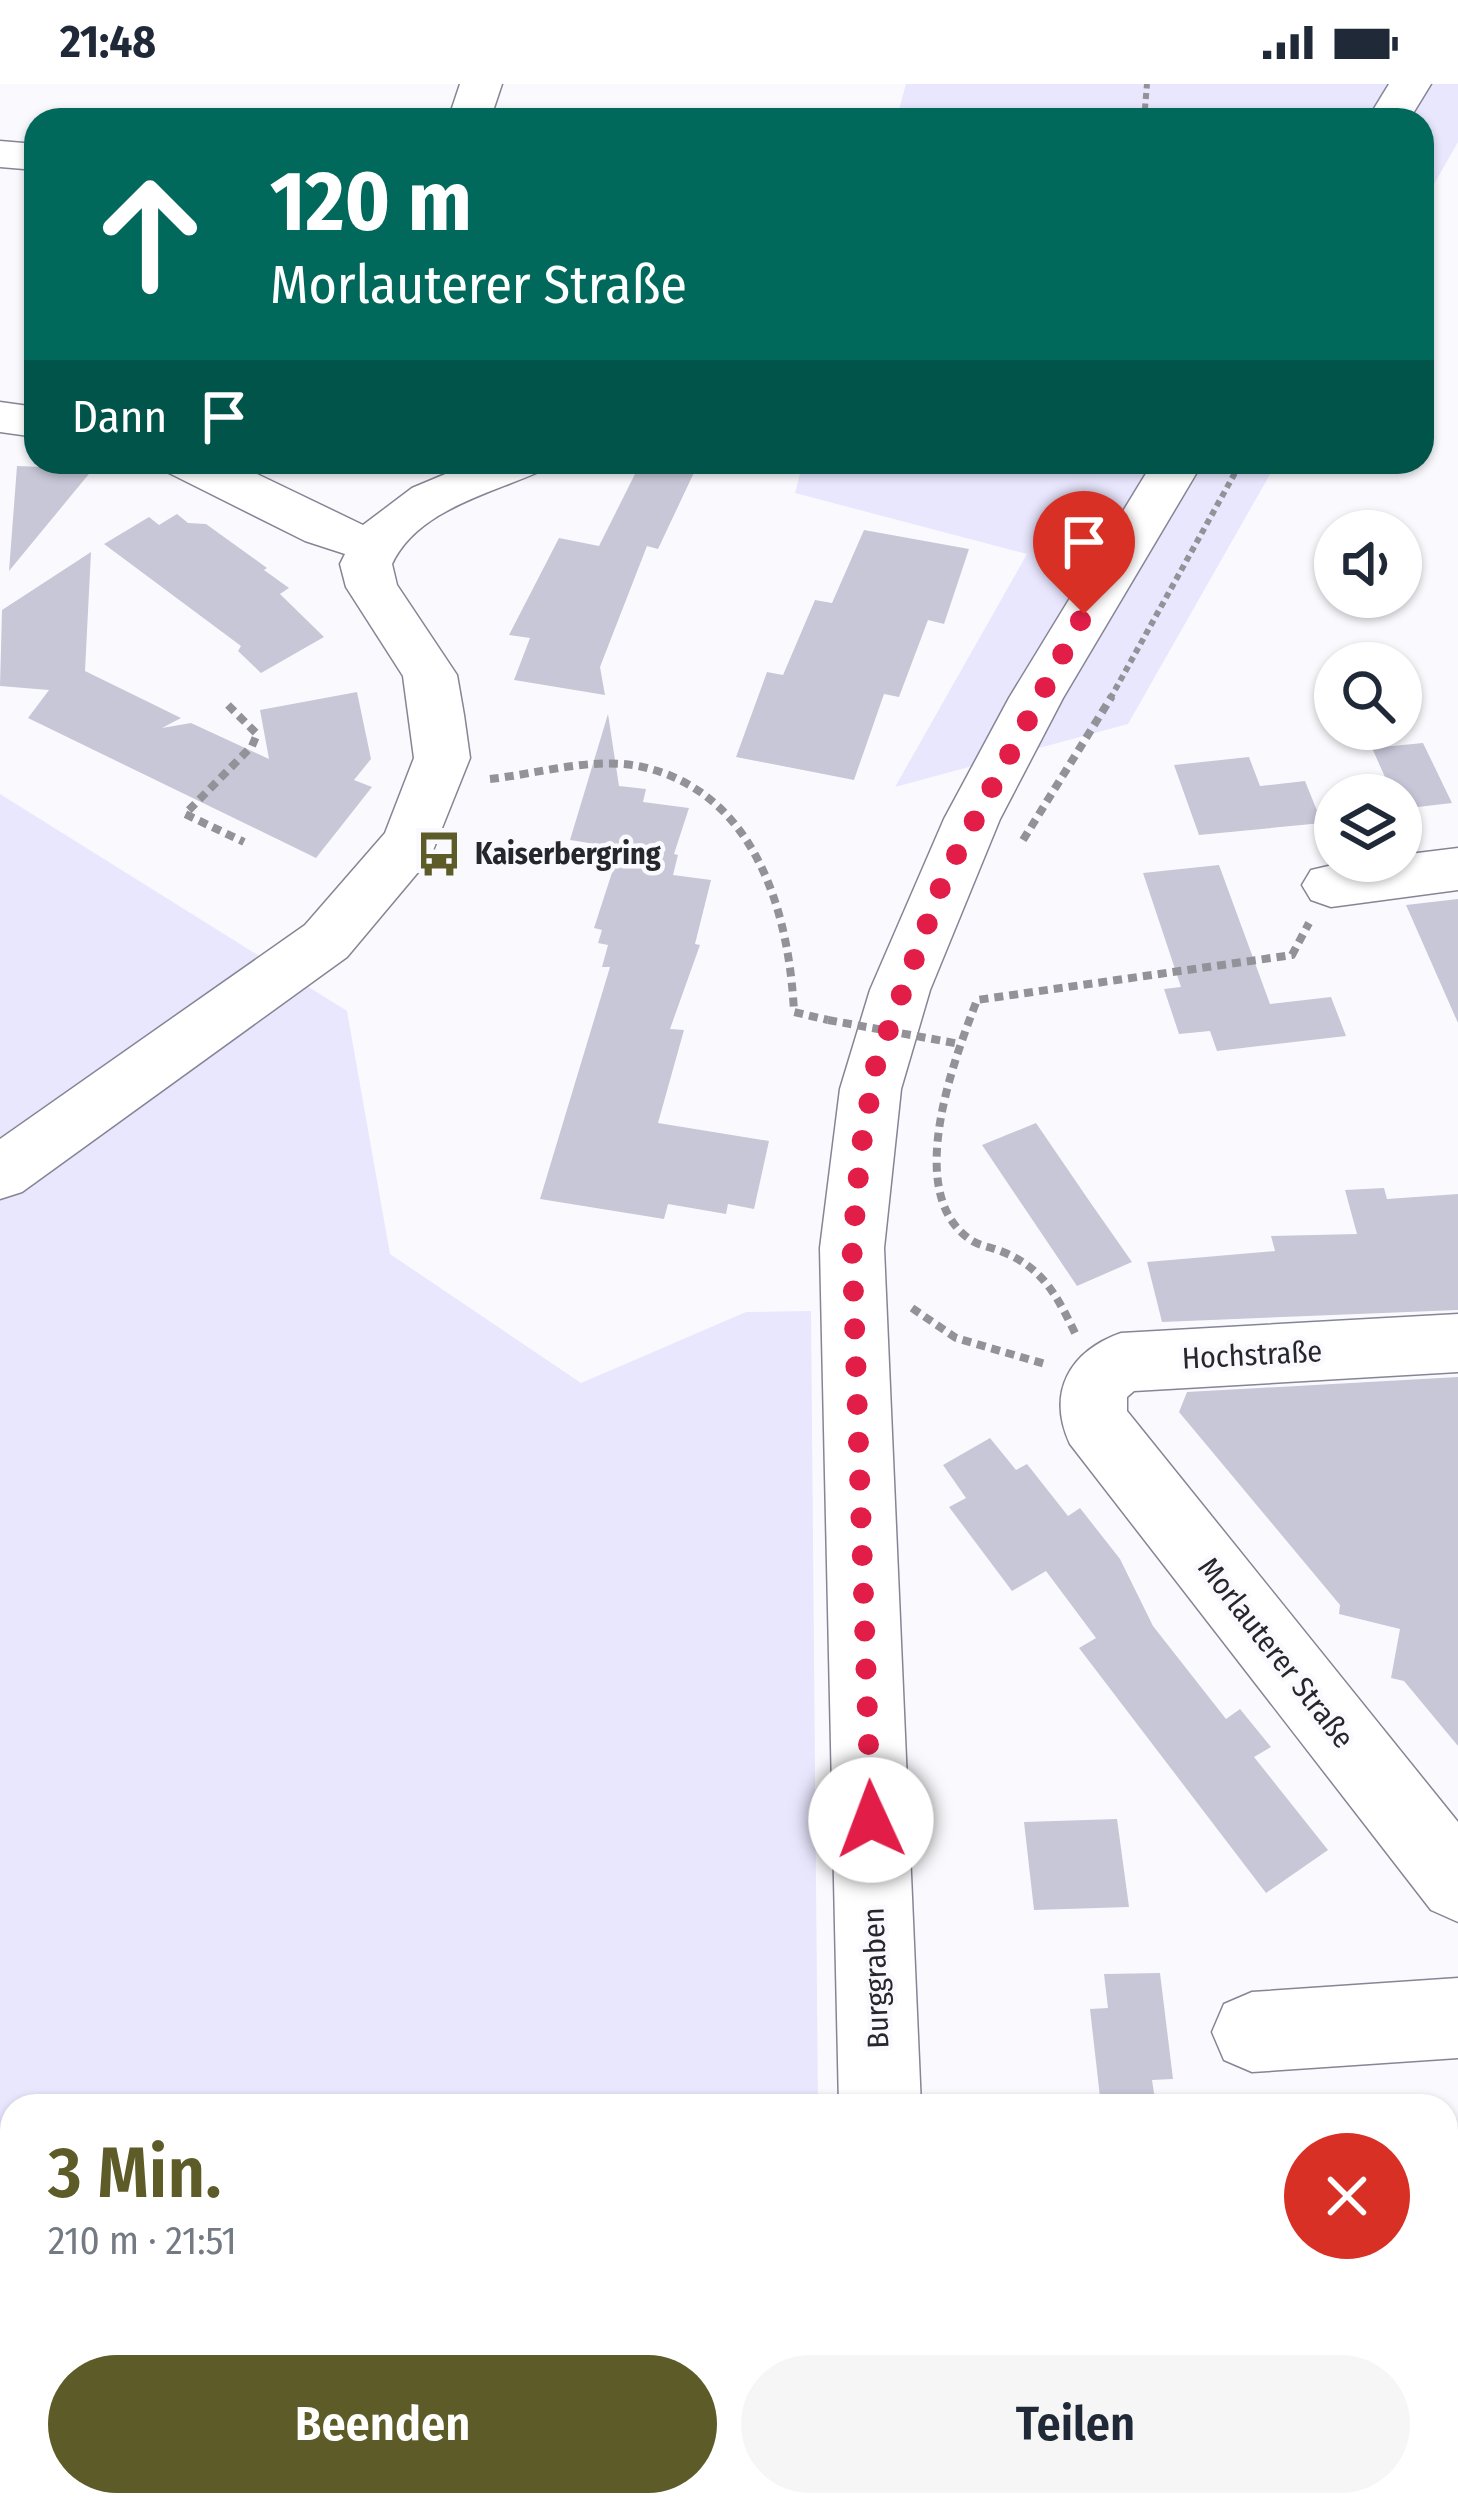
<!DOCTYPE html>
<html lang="de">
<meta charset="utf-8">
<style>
body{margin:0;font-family:"Fira Sans Condensed",sans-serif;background:#f6f6f7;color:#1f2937;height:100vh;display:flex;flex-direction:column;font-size:45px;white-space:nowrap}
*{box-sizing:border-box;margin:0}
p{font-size:39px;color:#747a83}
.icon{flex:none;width:66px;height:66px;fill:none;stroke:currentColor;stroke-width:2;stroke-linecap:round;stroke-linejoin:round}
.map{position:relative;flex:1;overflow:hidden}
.drawer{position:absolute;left:0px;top:2010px;width:1458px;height:423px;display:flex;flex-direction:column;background:#fff;border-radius:36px 36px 0 0;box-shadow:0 3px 9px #0004}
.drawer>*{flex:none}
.hud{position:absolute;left:24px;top:24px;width:1410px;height:366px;border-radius:36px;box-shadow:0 3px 9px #0004;background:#00695c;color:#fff;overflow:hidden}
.controls{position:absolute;left:1314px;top:426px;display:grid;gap:24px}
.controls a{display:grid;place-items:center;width:108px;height:108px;border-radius:50%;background:#fff;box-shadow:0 3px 9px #0004;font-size:60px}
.pin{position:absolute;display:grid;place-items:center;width:102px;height:102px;color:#fff;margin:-123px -51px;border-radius:50% 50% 50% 0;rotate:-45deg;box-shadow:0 0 12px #0007}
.pin .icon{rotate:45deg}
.me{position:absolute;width:132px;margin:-66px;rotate:358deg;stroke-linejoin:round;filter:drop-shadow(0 0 9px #0008)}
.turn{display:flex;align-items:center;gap:42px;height:252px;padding:0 48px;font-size:54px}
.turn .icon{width:156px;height:156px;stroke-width:2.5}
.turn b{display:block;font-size:84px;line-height:102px}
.then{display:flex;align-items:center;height:114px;padding:0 48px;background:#0003;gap:24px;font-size:45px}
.round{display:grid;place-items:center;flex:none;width:126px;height:126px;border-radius:63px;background:#f6f6f7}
.summary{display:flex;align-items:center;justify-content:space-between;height:204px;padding:0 48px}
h1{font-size:72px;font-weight:600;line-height:90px;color:#5d5c28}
.cta{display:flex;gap:24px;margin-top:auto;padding:24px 48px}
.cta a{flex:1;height:138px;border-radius:72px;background:#5d5c28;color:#fff;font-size:48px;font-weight:600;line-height:138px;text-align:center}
.cta a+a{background:#f6f6f7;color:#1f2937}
.status{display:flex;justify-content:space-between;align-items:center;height:84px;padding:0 60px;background:#fff;direction:ltr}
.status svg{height:33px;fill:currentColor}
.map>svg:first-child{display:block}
.green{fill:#e8e7fe}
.building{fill:#c8c7d8}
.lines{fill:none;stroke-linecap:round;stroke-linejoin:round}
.minor-casing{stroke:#858595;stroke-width:3}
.path-far1{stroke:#929298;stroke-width:6;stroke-dasharray:6 4.5;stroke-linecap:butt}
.path{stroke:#929298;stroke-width:8;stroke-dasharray:9 6;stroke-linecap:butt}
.minor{fill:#fff;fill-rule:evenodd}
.path-bridge{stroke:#929298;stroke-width:8;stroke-dasharray:9 6;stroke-linecap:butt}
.route{stroke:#e11d48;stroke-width:21;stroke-dasharray:0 37.8}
.labels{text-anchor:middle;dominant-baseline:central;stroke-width:9;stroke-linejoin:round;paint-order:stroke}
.poi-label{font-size:30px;font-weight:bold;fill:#26262d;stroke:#fafafe;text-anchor:start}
.street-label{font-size:30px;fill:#26262d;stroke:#fafafe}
</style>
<div class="status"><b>21:48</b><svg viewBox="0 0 49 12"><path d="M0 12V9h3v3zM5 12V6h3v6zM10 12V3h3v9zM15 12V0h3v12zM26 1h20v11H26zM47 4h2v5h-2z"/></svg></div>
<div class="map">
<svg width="1458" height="2431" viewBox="0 0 1458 2431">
<rect width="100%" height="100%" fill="#fafafe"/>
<!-- green -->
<g class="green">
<path d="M906 0H1458V58L1422 121V36H896Z"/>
<path d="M803 378H1277L1128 640 895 703 1027 470 795 409Z"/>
<path d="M0 710 347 927 390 1170 581 1299 746 1228 811 1227 818 2022H12V2421H822V2431H0Z"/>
</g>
<!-- building -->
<g class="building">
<path d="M641 378H699L658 465 647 462 600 583 605 611 514 596 530 554 509 551 559 454 599 462Z"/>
<path d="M17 382 93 385 9 487Z"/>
<path d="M177 430 188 439 206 440 267 484 264 486 289 504 280 510 324 553 261 589 238 567 241 562 104 460 149 433 159 441Z"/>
<path d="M864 446 969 465 944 540 928 536 899 613 884 610 854 696 736 673 767 588 783 591 815 516 832 519Z"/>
<path d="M91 468 85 587 181 634 162 644 191 639 269 675 260 626 357 608 371 675 354 696 372 703 316 774 28 634 49 606 0 602 2 526Z"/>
<path d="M608 630 619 702 646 705 643 718 689 724 674 770 678 771 673 791 711 796 695 860 700 861 670 945 684 946 658 1039 769 1057 754 1125 728 1120 726 1130 668 1120 664 1135 540 1115 610 883H602L608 861 598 859 602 846 594 844 620 764 570 756Z"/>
<path d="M1423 659 1452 719 1401 725V711H1393L1372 664Z"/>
<path d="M1249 673 1260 702 1305 697 1322 739 1199 751 1174 681Z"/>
<path d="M1219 781 1270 920 1331 913 1346 952 1217 967 1210 947 1179 950 1164 905 1181 903 1143 789Z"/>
<path d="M1458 815V939L1406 821Z"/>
<path d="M1036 1039 1090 1118 1132 1178 1077 1202 982 1061Z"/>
<path d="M1384 1104 1387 1115 1458 1110V1226L1162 1238 1147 1178 1275 1167 1271 1152 1357 1150 1345 1106Z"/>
<path d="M1458 1293V1662L1404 1597 1391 1594 1400 1545 1339 1530 1340 1521 1179 1328 1187 1308Z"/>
<path d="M990 1354 1016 1386 1027 1380 1068 1432 1080 1424 1120 1475 1153 1542 1226 1635 1240 1625 1271 1663 1254 1673 1328 1766 1266 1809 1079 1564 1096 1554 1046 1487 1012 1507 949 1423 966 1414 943 1381Z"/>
<path d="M1117 1735 1129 1823 1034 1826 1024 1738Z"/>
<path d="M1160 1889 1173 1995 1152 1996 1156 2022H1101L1090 1925 1108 1924 1104 1890Z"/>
</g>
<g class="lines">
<!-- minor casing -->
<g class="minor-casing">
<g id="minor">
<path d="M460 0H502L490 36H448Z"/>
<path d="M1389 0H1431L1409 36H1367Z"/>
<path d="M0 57 36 60V86L0 83Z"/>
<path d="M0 318 36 323V353L0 348Z"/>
<path d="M161 378H232L363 441 412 404 474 378H544L536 389C486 411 417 427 392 480L397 501 457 591 464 631 470 674 430 774 347 873 22 1108 0 1115V1055L305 841 385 749 414 674 403 592 346 503 340 480 345 470 305 457 169 389Z"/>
<path d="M1153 378H1203L1063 614 1000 735 930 906 901 1005 884 1164 921 2022H839L820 1164 840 1005 870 906 944 735 1009 614Z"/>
<path d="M1458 764V806L1331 823 1311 816 1302 801 1311 786 1350 777H1401V771Z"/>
<path d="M1458 1230V1288L1134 1307 1127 1313V1327L1458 1738V1838L1431 1826 1070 1360C1046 1308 1070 1267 1121 1249Z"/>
<path d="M1458 1894V1974L1252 1988 1224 1976 1212 1948 1224 1920 1252 1908Z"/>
<path d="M849 2421H939L940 2431H850Z"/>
</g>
</g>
<!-- path-far1 -->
<g class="path-far1">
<path d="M1144 36 1147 0"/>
<path d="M1110 615 1241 378"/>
</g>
<!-- path -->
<g class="path">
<path d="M228 621 257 650 252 662 185 730 244 758"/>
<path d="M490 695C536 690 592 673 638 682 754 705 789 826 794 928L828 936"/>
<path d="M1023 756 1112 612"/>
<path d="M912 1224 956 1254 1045 1280"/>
<path d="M1075 1249C1057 1212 1043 1184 1003 1168 992 1163 978 1162 968 1154 904 1106 954 976 977 916L1292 871 1309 839"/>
</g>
<!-- minor -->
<use href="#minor" class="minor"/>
<!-- path-bridge -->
<path class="path-bridge" d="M828 936 960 960"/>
</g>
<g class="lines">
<!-- route -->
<path class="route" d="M871 1736 852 1164 861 1063 876 980 944 794 1084 530"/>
</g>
<!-- icons -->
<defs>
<g id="bus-bare" transform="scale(3.6)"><path d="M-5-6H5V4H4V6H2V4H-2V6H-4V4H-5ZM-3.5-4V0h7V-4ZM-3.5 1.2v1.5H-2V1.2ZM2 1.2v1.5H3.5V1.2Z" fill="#5d5c28" stroke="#fafafe" stroke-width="2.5" paint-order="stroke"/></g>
</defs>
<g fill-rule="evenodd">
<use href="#bus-bare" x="439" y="770"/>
</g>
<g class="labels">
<!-- poi labels -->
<g class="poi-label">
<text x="475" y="770">Kaiserbergring</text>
</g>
<!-- street labels -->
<g class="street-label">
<text transform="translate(1252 1271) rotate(-3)">Hochstraße</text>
<text transform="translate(1276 1569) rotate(52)">Morlauterer Straße</text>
<text transform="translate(876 1894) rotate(-92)">Burggraben</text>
</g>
</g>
</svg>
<div class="controls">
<a><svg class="icon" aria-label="sound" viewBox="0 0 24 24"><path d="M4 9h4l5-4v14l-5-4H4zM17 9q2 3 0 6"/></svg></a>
<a><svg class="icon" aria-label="search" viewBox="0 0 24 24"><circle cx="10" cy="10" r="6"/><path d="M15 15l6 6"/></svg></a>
<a><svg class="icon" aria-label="layers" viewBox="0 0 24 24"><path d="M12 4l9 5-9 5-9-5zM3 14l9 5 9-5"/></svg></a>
</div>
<div class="pin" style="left:1084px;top:530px;background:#d93025"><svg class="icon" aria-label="arrive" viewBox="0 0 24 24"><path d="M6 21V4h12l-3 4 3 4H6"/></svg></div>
<svg class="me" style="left:871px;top:1736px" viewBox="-20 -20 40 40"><circle r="19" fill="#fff"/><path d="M0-13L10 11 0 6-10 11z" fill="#e11d48"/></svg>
<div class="hud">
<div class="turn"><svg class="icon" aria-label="ahead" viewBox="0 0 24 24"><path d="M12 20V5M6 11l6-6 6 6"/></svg><div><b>120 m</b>Morlauterer Straße</div></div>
<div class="then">Dann<svg class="icon" aria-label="arrive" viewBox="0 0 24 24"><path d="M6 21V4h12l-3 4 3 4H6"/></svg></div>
</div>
<section class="drawer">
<div class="summary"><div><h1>3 Min.</h1><p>210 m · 21:51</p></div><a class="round" style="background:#d93025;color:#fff"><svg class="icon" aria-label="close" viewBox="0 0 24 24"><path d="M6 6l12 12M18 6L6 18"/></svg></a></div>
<div class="cta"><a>Beenden</a><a>Teilen</a></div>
</section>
</div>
